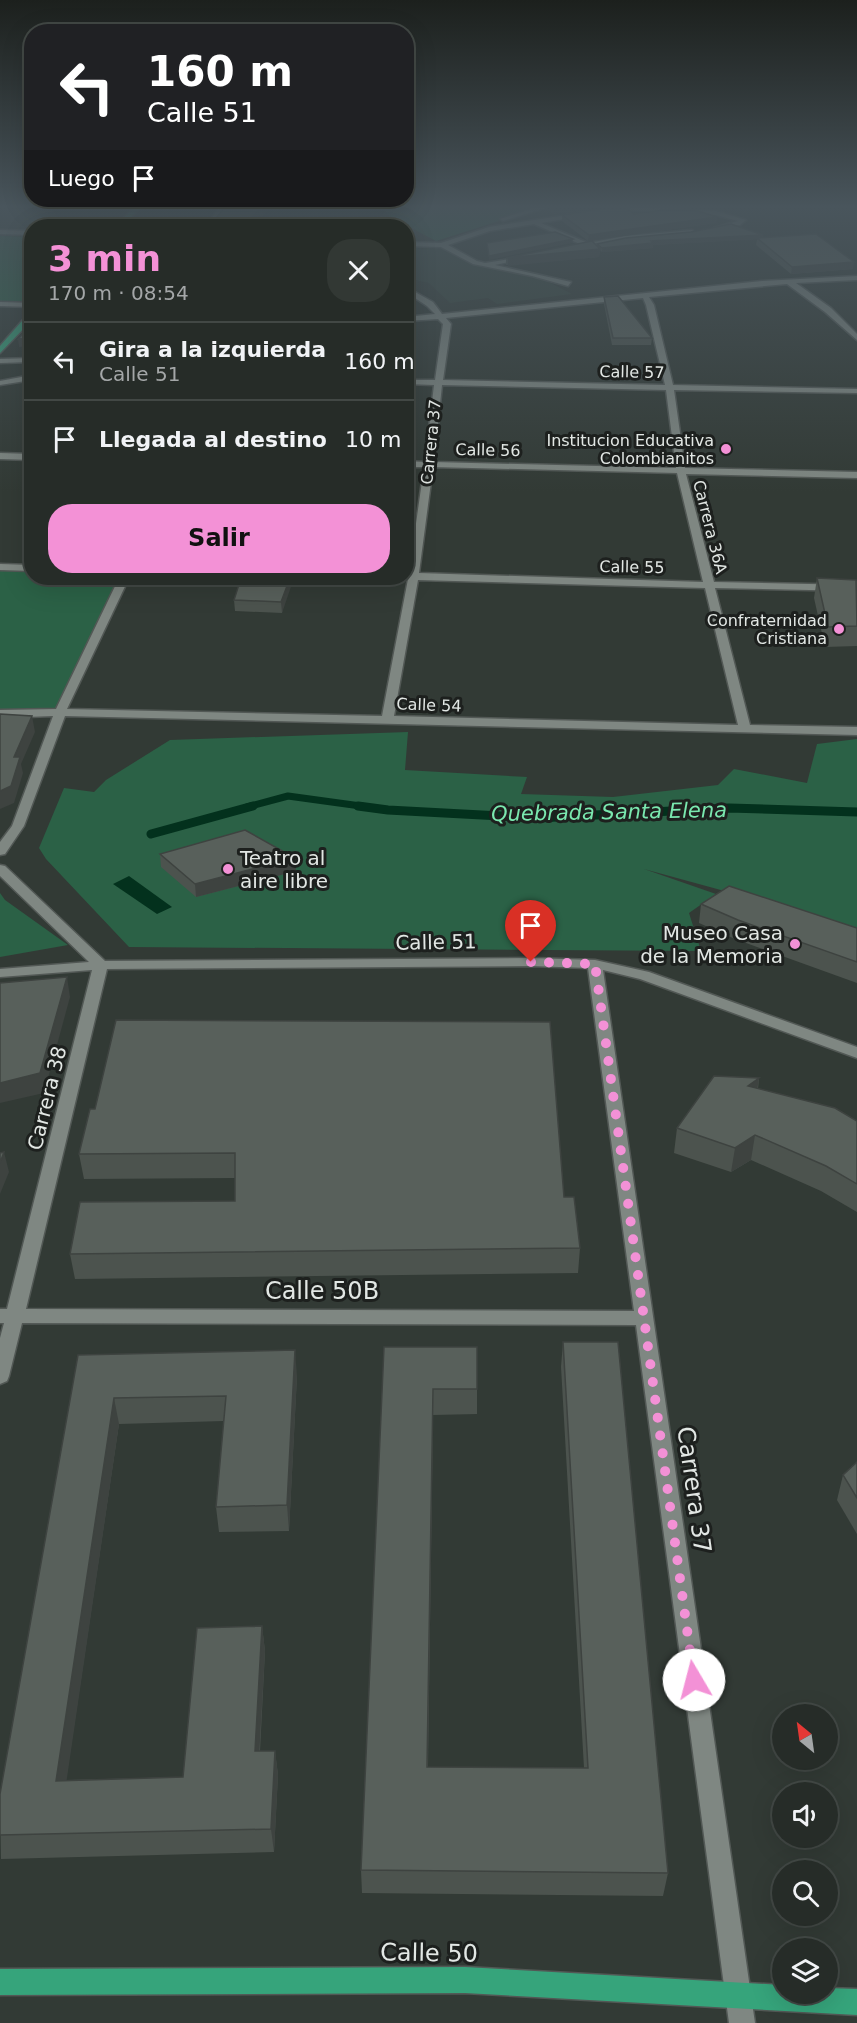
<!DOCTYPE html>
<html lang="es">
<meta charset="utf-8">
<style>
body{margin:0;font-family:"DejaVu Sans",sans-serif;background:#323834;color:#f1f3f6;height:100vh;display:flex;flex-direction:column;font-size:22px;white-space:nowrap}
*{box-sizing:border-box;margin:0}
p{font-size:20px;color:#a4a7a8}
.icon{flex:none;width:33px;height:33px;fill:none;stroke:currentColor;stroke-width:2;stroke-linecap:round;stroke-linejoin:round}
.map{position:relative;flex:1;overflow:hidden}
.details{position:absolute;left:24px;top:219px;width:390px;height:366px;display:flex;flex-direction:column;background:#262c28;border-radius:24px;box-shadow:0 6px 24px #0002,0 0 0 2px #424845}
.details>*{flex:none}
.top-card{position:absolute;left:24px;top:24px;width:390px;height:183px;border-radius:24px;box-shadow:0 6px 24px #0002,0 0 0 2px #424845;background:#202124;color:#fff;overflow:hidden}
.needle{width:39px;rotate:331deg}
.tools{position:absolute;left:772px;top:1704px;display:grid;gap:12px}
.tools a{display:grid;place-items:center;width:66px;height:66px;border-radius:50%;background:#262c28;box-shadow:0 6px 24px #0002,0 0 0 2px #424845;font-size:30px}
.pin{position:absolute;display:grid;place-items:center;width:51px;height:51px;color:#fff;margin:-62px -26px;border-radius:50% 50% 50% 0;rotate:-45deg;box-shadow:0 0 6px #0007}
.pin .icon{rotate:45deg}
.me{position:absolute;width:66px;margin:-33px;rotate:352deg;stroke-linejoin:round;filter:drop-shadow(0 0 4px #0008)}
.turn{display:flex;align-items:center;gap:21px;height:126px;padding:0 24px;font-size:27px}
.turn .icon{width:78px;height:78px;stroke-width:2.5}
.turn b{display:block;font-size:42px;line-height:51px}
.then{display:flex;align-items:center;height:57px;padding:0 24px;background:#0003;gap:12px;font-size:22px}
.round{display:grid;place-items:center;flex:none;width:63px;height:63px;border-radius:24px;background:#323834}
.head{display:flex;align-items:center;justify-content:space-between;height:102px;padding:0 24px}
h1{font-size:36px;font-weight:700;line-height:45px;color:#f391d6}
.cta{display:flex;gap:12px;margin-top:auto;padding:12px 24px}
.cta a{flex:1;height:69px;border-radius:24px;background:#f391d6;color:#111;font-size:24px;font-weight:700;line-height:69px;text-align:center}
ul{padding:0;list-style:none}
li{display:flex;align-items:center;gap:18px;height:78px;padding:0 24px;border-top:2px solid #424845}
li div{flex:1}
li b{display:block;font-size:22px}
li em{font-style:normal}
.map>svg:first-child{display:block}
.built{fill:#36443c}
.green{fill:#2b6146}
.water{fill:#03311d}
.lines{fill:none;stroke-linecap:round;stroke-linejoin:round}
.stream-far1{stroke:#03311d;stroke-width:7}
.stream{stroke:#03311d;stroke-width:9}
.minor-casing{stroke:#525855;stroke-width:3}
.major-casing{stroke:#525855;stroke-width:3}
.minor{fill:#7f8782;fill-rule:evenodd}
.major{fill:#36a47b;fill-rule:evenodd}
.wall{fill:#4c534e}
.shaded-wall{fill:#3e4340}
.building{fill:#58605b;stroke:#3e4340;stroke-width:1.5}
.route{stroke:#f391d6;stroke-width:10;stroke-dasharray:0 18}
.poi-dot{fill:#f391d6;stroke:#1d201e;stroke-width:2}
.labels{text-anchor:middle;dominant-baseline:central;stroke-width:6;stroke-linejoin:round;paint-order:stroke}
.far-street-label{font-size:16px;fill:#e2e7e4;stroke:#1d201e}
.far-poi-label{font-size:16px;fill:#e2e7e4;stroke:#1d201e;text-anchor:end}
.poi-label{font-size:20px;fill:#e2e7e4;stroke:#1d201e;text-anchor:start}
.street-label{font-size:20px;fill:#e2e7e4;stroke:#1d201e}
.water-label{font-size:21px;font-style:italic;fill:#7ae8af;stroke:#1d201e}
.near-street-label{font-size:24px;fill:#e2e7e4;stroke:#1d201e}
</style>
<div class="map">
<svg width="857" height="2023" viewBox="0 0 857 2023">
<rect width="100%" height="100%" fill="#323a35"/>
<!-- built -->
<path class="built" d="M407 248 450 249 495 269 545 280 572 294 497 304 488 298 450 303 429 283 407 278Z"/>
<!-- green -->
<g class="green">
<path d="M381 208H540L436 241 391 217Z"/>
<path d="M0 236 31 237V293L23 301H0Z"/>
<path d="M0 570 31 571 32 578H118L56 712 0 710Z"/>
<path d="M408 732 405 770 527 777 521 794 613 797 718 785 734 769 807 783 817 744 857 739V936L750 898 644 869 716 894 689 913 701 951 129 947 46 859 39 848 64 788 94 792 106 780 170 740Z"/>
<path d="M0 893 5 900 68 945 0 957Z"/>
</g>
<!-- water -->
<path class="water" d="M129 876 172 907 157 914 113 884Z"/>
<g class="lines">
<!-- stream-far1 -->
<path class="stream-far1" d="M247 807 288 796 368 807"/>
<!-- stream -->
<g class="stream">
<path d="M358 806 388 810 538 818 729 808 857 812"/>
<path d="M151 834 253 806"/>
</g>
<!-- minor casing -->
<g class="minor-casing">
<g id="minor">
<path d="M219 208H226L212 226H206Z"/>
<path d="M534 208H545L503 221 500 219Z"/>
<path d="M645 208 716 211 746 220 740 225 716 231 714 228 738 221 716 215 609 209Z"/>
<path d="M580 213 582 216 541 223 588 243 625 236 692 230 695 232 625 240 576 249 574 246 580 244 534 224 490 231 448 245 477 261 485 263 528 256V258L495 265 571 282 568 286 532 276 473 264 441 247 406 246V242L441 243 489 227Z"/>
<path d="M0 230 32 231V235L0 234Z"/>
<path d="M857 276V280L796 283 831 308 857 334V340L825 312 787 284 649 297 654 305 673 385 857 389V393L674 390 685 468 857 472V478L686 474 714 582 857 585V591L715 588 750 725 857 727V735L65 716 24 826 5 854 0 855V842L12 826 53 716 0 718V710L56 709 119 578H129L67 709 382 716 408 579 402 578H406V573H409L424 467H406V461L425 462 434 385 406 384V380H435L443 324 438 319 406 321V317L435 314 427 306 406 292V287L433 302 442 314 762 281ZM643 298 646 305 665 385 443 380 451 324 446 318ZM442 385 666 390 676 468 434 462ZM433 467 677 473 703 582 419 573ZM418 580 705 588 738 725 394 716Z"/>
<path d="M0 302 32 303V307L0 306Z"/>
<path d="M32 358V362L0 363V359Z"/>
<path d="M32 375V380L0 385V381Z"/>
<path d="M0 453 32 454V460L0 459Z"/>
<path d="M0 564 32 565V571L0 570Z"/>
<path d="M0 865 5 866 105 961 531 958 595 960 649 972 857 1047V1058L640 979 603 970 755 2023H729L636 1325 22 1323 9 1376 7 1381 0 1384V1338L4 1323H0V1309H7L92 970 0 977V969L89 962 0 876ZM531 966 588 968 634 1311 26 1309 107 969Z"/>
</g>
</g>
<!-- major casing -->
<g class="major-casing">
<g id="major">
<path d="M133 208H140L122 226H116Z"/>
<path d="M29 313H32V320L0 353V346Z"/>
<path d="M465 1967 783 1985V1994H828V1988L857 1989V2015L465 1993 0 1995V1969Z"/>
</g>
</g>
<!-- minor -->
<use href="#minor" class="minor"/>
<!-- major -->
<use href="#major" class="major"/>
</g>
<!-- wall -->
<g class="wall">
<path d="M224 208H269L263 216 259 215 247 226H215L214 221Z"/>
<path d="M548 208H595L553 214Z"/>
<path d="M634 214 717 217 716 223 588 241 562 221V215Z"/>
<path d="M763 235V238L853 269 791 274 756 245 757 239 653 245V248L602 252 600 250 599 257 506 265V258L597 246V244Z"/>
<path d="M604 297 652 338 651 345H612L604 304Z"/>
<path d="M290 578 282 613 235 611 234 600Z"/>
<path d="M817 578 857 581V646L825 647 814 598Z"/>
<path d="M160 854 296 871 196 897 161 867Z"/>
<path d="M701 904 857 928V983L735 939 699 923Z"/>
<path d="M759 1078 758 1089 857 1121V1212L821 1191 751 1160 731 1172 674 1153 677 1128Z"/>
<path d="M90 1109 564 1197 580 1248 578 1273 75 1279 70 1254 235 1201V1178L84 1179 79 1154Z"/>
<path d="M563 1342 668 1873 663 1896 362 1893 361 1870 384 1347 477 1389V1414L433 1415 428 1767 584 1768 561 1367Z"/>
<path d="M78 1355 297 1376 289 1531 219 1532 216 1507 224 1421 119 1424 66 1780 183 1777 262 1626 265 1651 260 1751H275L278 1775 274 1852 1 1859 0 1794Z"/>
<path d="M857 1462V1534L837 1500 843 1475Z"/>
</g>
<!-- shaded-wall -->
<g class="shaded-wall">
<path d="M265 208H269L263 216V210Z"/>
<path d="M553 208H595L553 214Z"/>
<path d="M259 210V215L246 226V222Z"/>
<path d="M717 217 716 223 588 241 589 235Z"/>
<path d="M763 235V239L653 245V248L602 252V248L651 241Z"/>
<path d="M573 239 572 243 489 260V256Z"/>
<path d="M600 249 599 257 508 266V258Z"/>
<path d="M854 262 853 269 791 274 792 267Z"/>
<path d="M32 338V346L19 347 18 339Z"/>
<path d="M290 578H294L282 613 281 602Z"/>
<path d="M32 716 35 732 21 764 23 773 14 803 0 809V791Z"/>
<path d="M295 858 296 871 196 897 195 884Z"/>
<path d="M67 977 70 997 44 1093 0 1103V1083Z"/>
<path d="M759 1078 755 1103 748 1086Z"/>
<path d="M755 1135 751 1160 731 1172 735 1148Z"/>
<path d="M4 1152 9 1172 0 1194V1163Z"/>
<path d="M295 1350 297 1376 289 1531 287 1505Z"/>
<path d="M114 1398 119 1424 63 1805 56 1781Z"/>
<path d="M262 1626 265 1651 258 1775 255 1751Z"/>
<path d="M275 1751 278 1775 274 1852 271 1829Z"/>
</g>
<!-- building -->
<g class="building">
<path d="M224 208H265L263 210H259L246 222 214 221Z"/>
<path d="M608 208H626L634 214 663 210 698 211 717 217 589 235 562 215Z"/>
<path d="M731 224 763 235 651 241 653 243 602 248 597 244 626 238 691 232Z"/>
<path d="M555 232 573 239 489 256 487 243Z"/>
<path d="M816 234 854 262 792 267 757 238Z"/>
<path d="M592 241 600 249 506 258Z"/>
<path d="M618 296 652 338H613L604 297Z"/>
<path d="M32 324V338L18 339Z"/>
<path d="M241 578H290L281 602 234 600Z"/>
<path d="M817 578 856 580 857 626 828 627Z"/>
<path d="M0 714 32 716 14 757H20L11 786 0 791Z"/>
<path d="M245 830 295 858 195 884 160 854Z"/>
<path d="M729 886 857 928V962L738 920 701 904Z"/>
<path d="M67 977 40 1073 0 1083V983Z"/>
<path d="M116 1020 550 1022 564 1197H574L580 1248 70 1254 80 1202 235 1201V1153L79 1154 90 1109H95Z"/>
<path d="M714 1076 759 1078 748 1086 835 1108 857 1121V1184L826 1166 755 1135 735 1148 677 1128Z"/>
<path d="M4 1152 0 1163V1153Z"/>
<path d="M563 1342H618L668 1873 361 1870 384 1347H477V1389H433L427 1767 588 1768Z"/>
<path d="M295 1350 287 1505 216 1507 226 1396 114 1398 56 1781 183 1777 197 1628 262 1626 255 1751H275L271 1829 0 1835V1794L78 1355Z"/>
<path d="M857 1462V1498L843 1475Z"/>
</g>
<!-- sky -->
<linearGradient id="sky" x2="0" y2="1"><stop stop-color="#1c201d"/><stop offset="0.42" stop-color="#49555c"/><stop offset="1" stop-color="#49555c" stop-opacity="0"/></linearGradient>
<rect width="857" height="492" fill="url(#sky)"/>
<g class="lines">
<!-- route -->
<path class="route" d="M531 962 595 964 694 1680"/>
</g>
<!-- markers -->
<g class="poi-dot">
<circle cx="726" cy="449" r="6"/>
<circle cx="839" cy="629" r="6"/>
<circle cx="228" cy="869" r="6"/>
<circle cx="795" cy="944" r="6"/>
</g>
<g class="labels">
<!-- far-street labels -->
<g class="far-street-label">
<text transform="translate(632 372) rotate(1)">Calle 57</text>
<text transform="translate(431 442) rotate(-84)">Carrera 37</text>
<text transform="translate(488 450) rotate(1)">Calle 56</text>
<text transform="translate(710 527) rotate(76)">Carrera 36A</text>
<text transform="translate(632 567) rotate(1)">Calle 55</text>
<text transform="translate(429 705) rotate(2)">Calle 54</text>
</g>
<!-- far-poi labels -->
<g class="far-poi-label">
<text x="714" y="440">Institucion Educativa<tspan x="714" dy="18">Colombianitos</tspan></text>
<text x="827" y="620">Confraternidad<tspan x="827" dy="18">Cristiana</tspan></text>
</g>
<!-- poi labels -->
<g class="poi-label">
<text x="240" y="858">Teatro al<tspan x="240" dy="23">aire libre</tspan></text>
<text x="783" y="933" text-anchor="end">Museo Casa<tspan x="783" dy="23">de la Memoria</tspan></text>
</g>
<!-- street labels -->
<g class="street-label">
<text transform="translate(436 942) rotate(-1)">Calle 51</text>
<text transform="translate(47 1098) rotate(-76)">Carrera 38</text>
</g>
<!-- water labels -->
<g class="water-label">
<text transform="translate(609 812) rotate(-1)">Quebrada Santa Elena</text>
</g>
<!-- near-street labels -->
<g class="near-street-label">
<text x="322" y="1291">Calle 50B</text>
<text transform="translate(694 1490) rotate(82)">Carrera 37</text>
<text transform="translate(429 1953) rotate(1)">Calle 50</text>
</g>
</g>
</svg>
<div class="tools">
<a><svg class="needle" viewBox="-14 -14 28 28"><path d="M0-13l5 13h-10z" fill="#e53935"/><path d="M0 13l5-13h-10z" fill="#a4a7a8"/></svg></a>
<a><svg class="icon" aria-label="sound" viewBox="0 0 24 24"><path d="M4 9h4l5-4v14l-5-4H4zM17 9q2 3 0 6"/></svg></a>
<a><svg class="icon" aria-label="search" viewBox="0 0 24 24"><circle cx="10" cy="10" r="6"/><path d="M15 15l6 6"/></svg></a>
<a><svg class="icon" aria-label="layers" viewBox="0 0 24 24"><path d="M12 4l9 5-9 5-9-5zM3 14l9 5 9-5"/></svg></a>
</div>
<div class="pin" style="left:531px;top:962px;background:#d93025"><svg class="icon" aria-label="arrive" viewBox="0 0 24 24"><path d="M6 21V4h12l-3 4 3 4H6"/></svg></div>
<svg class="me" style="left:694px;top:1680px" viewBox="-20 -20 40 40"><circle r="19" fill="#fff"/><path d="M0-13L10 11 0 6-10 11z" fill="#f391d6"/></svg>
<div class="top-card">
<div class="turn"><svg class="icon" aria-label="left" viewBox="0 0 24 24"><path d="M17 20v-9H6M10 6l-5 5 5 5"/></svg><div><b>160 m</b>Calle 51</div></div>
<div class="then">Luego<svg class="icon" aria-label="arrive" viewBox="0 0 24 24"><path d="M6 21V4h12l-3 4 3 4H6"/></svg></div>
</div>
<section class="details">
<div class="head"><div><h1>3 min</h1><p>170 m · 08:54</p></div><a class="round"><svg class="icon" aria-label="close" viewBox="0 0 24 24"><path d="M6 6l12 12M18 6L6 18"/></svg></a></div>
<ul>
<li><svg class="icon" aria-label="left" viewBox="0 0 24 24"><path d="M17 20v-9H6M10 6l-5 5 5 5"/></svg><div><b>Gira a la izquierda</b><p>Calle 51</p></div><em>160 m</em></li>
<li><svg class="icon" aria-label="arrive" viewBox="0 0 24 24"><path d="M6 21V4h12l-3 4 3 4H6"/></svg><div><b>Llegada al destino</b></div><em>10 m</em></li>
</ul>
<div class="cta"><a>Salir</a></div>
</section>
</div>
